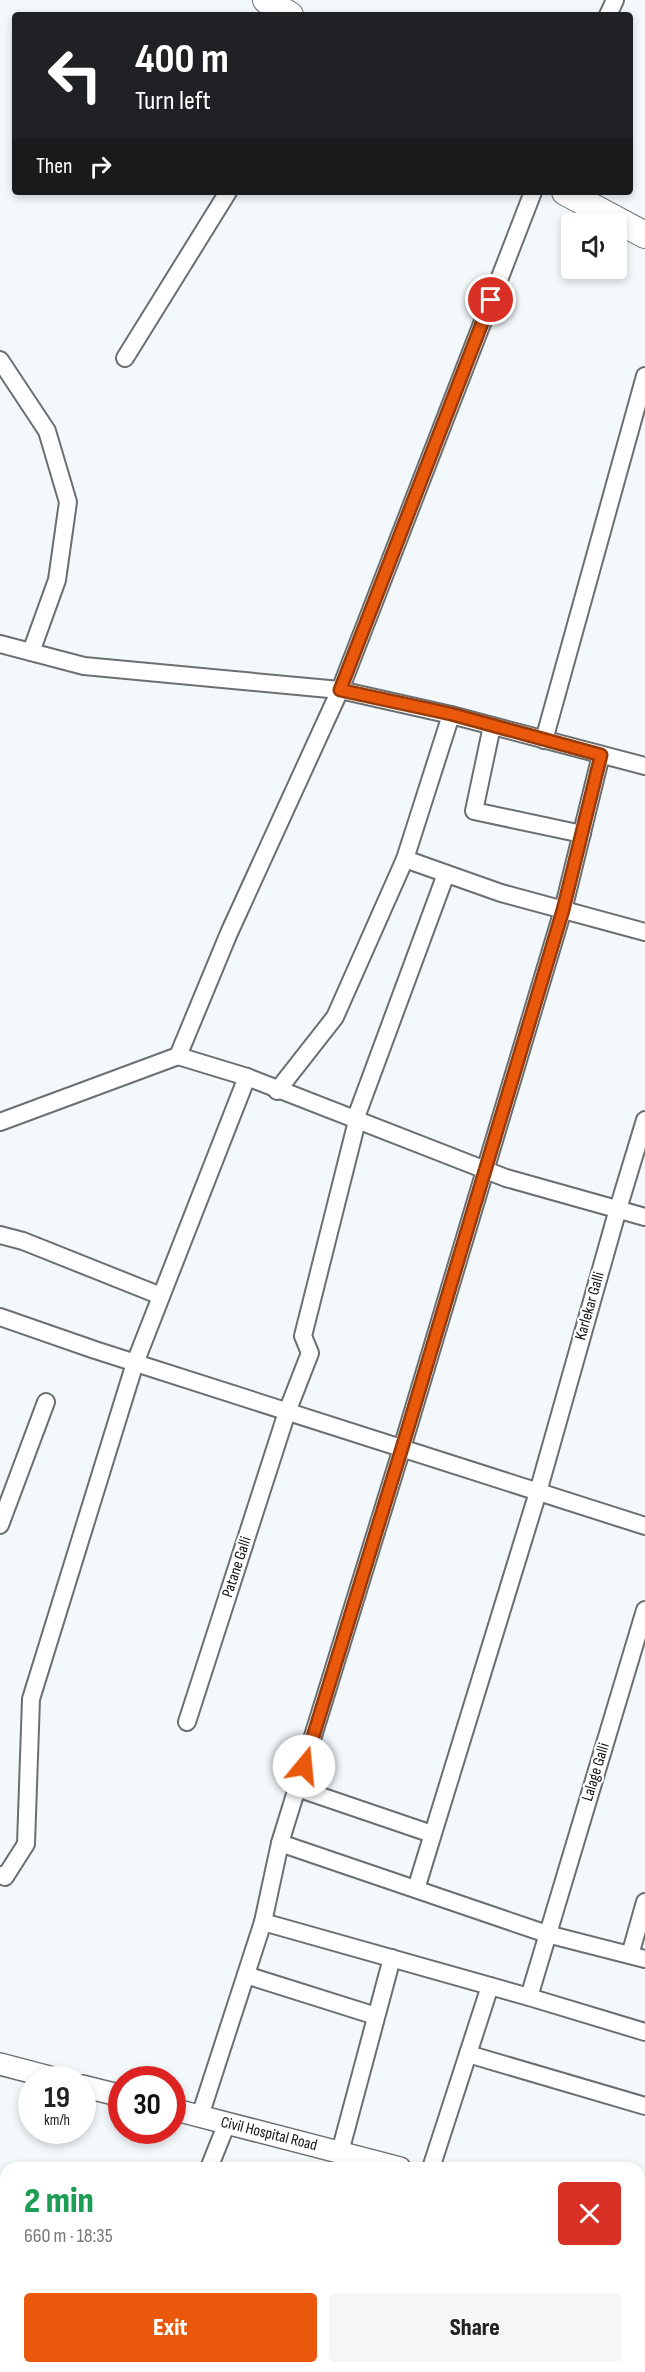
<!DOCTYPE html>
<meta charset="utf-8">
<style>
body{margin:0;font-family:"Sofia Sans Condensed",sans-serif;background:#f6f6f6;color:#222;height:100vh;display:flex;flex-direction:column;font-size:22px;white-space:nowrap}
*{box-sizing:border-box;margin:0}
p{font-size:20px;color:#767676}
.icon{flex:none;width:33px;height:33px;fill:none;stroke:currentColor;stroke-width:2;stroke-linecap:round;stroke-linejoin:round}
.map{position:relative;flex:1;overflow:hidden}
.details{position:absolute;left:0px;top:2162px;width:645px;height:212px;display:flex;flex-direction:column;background:#fff;border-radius:18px 18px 0 0;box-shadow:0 3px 9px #0003}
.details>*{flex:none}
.top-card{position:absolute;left:12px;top:12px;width:621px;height:183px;border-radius:6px;box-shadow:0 3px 9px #0003;background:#202124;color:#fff;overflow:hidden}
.buttons{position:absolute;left:561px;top:213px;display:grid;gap:12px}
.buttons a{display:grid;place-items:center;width:66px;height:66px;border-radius:6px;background:#fff;box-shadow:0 3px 9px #0003;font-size:30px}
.speed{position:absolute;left:18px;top:2066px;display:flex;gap:12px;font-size:30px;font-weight:700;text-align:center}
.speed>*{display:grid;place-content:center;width:78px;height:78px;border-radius:50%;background:#fff;box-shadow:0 3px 9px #0003;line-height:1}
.speed small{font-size:15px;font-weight:400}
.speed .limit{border:9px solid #d22;background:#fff;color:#111}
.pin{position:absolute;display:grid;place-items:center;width:51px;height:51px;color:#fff;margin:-26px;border:3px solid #fff;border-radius:50%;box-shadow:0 2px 6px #0007}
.me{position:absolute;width:66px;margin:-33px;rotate:17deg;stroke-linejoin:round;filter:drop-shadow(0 0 4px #0008)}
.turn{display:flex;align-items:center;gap:21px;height:126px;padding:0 24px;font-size:27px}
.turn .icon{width:78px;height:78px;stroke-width:2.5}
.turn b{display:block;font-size:42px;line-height:51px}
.then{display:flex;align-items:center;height:57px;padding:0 24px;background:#0003;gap:12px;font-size:22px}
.round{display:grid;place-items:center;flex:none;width:63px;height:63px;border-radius:6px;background:#f6f6f6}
.summary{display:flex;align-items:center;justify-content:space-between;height:102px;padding:0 24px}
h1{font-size:36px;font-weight:800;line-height:45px;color:#1e9e55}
.button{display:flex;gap:12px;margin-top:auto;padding:12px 24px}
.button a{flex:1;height:69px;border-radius:6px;background:#ea580c;color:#fff;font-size:24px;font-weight:800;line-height:69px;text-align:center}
.button a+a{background:#f6f6f6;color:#222}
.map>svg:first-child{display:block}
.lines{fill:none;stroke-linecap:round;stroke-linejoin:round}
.minor-casing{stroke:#6b6f72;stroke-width:20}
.major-casing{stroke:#6b6f72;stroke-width:24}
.highway-casing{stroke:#6b6f72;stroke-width:28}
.minor{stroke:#fff;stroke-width:16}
.major{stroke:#fff;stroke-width:21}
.highway{stroke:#fff;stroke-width:26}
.route-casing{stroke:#983908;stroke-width:15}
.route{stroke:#ea580c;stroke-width:10}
.labels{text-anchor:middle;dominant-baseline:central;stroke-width:4.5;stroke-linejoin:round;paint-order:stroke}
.street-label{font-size:16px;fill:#0e1011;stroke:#fff}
</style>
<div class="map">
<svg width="645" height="2372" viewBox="0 0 645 2372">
<rect width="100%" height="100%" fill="#f3f8fb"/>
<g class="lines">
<!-- minor casing -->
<g class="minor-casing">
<g id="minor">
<path d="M608 15 615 0"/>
<path d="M125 358 228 192"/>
<path d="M0 360 47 431 68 502 57 580 31 652"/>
<path d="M0 644 84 666 340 690 451 715 645 766"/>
<path d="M492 726 474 811 582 834"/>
<path d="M544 740 645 376"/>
<path d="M601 755 563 910 402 1448 280 1843 547 1934 645 1959"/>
<path d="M405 859 501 893 645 932"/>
<path d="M178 1056 247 1077 506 1178 645 1217"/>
<path d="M277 1091 335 1017 405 859 451 715"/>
<path d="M355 1120 446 874"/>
<path d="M0 1122 178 1056 229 933 340 690 533 192"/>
<path d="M0 1235 23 1241 161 1296"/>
<path d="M0 1317 95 1350 645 1526"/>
<path d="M0 1525 46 1402"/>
<path d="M187 1722 287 1412 310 1353 303 1336 357 1121"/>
<path d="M297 1788 432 1834"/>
<path d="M0 1875 5 1877 26 1844 31 1699 135 1363 247 1077"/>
<path d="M416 1889 538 1492 618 1209 645 1120"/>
<path d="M263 1922 529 1997 645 2032"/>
<path d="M630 1955 645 1902"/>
<path d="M246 1975 376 2016"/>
<path d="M529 1997 645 1610"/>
<path d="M468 2054 645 2106"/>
<path d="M200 2116 263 1922 280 1843"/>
<path d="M340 2152 392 1958"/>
<path d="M209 2168 227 2123"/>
<path d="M431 2168 490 1986"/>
<path d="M0 2192 6 2194"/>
<path d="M0 2302 6 2281"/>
<path d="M639 2311 645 2312"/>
<path d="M0 2322 6 2324"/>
<path d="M639 2357 645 2358"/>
<path d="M519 2367 538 2372"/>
<path d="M132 2372 134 2367"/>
</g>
</g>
<!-- major casing -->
<g class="major-casing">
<g id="major">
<path d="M0 2064 57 2079"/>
<path d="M82 2086 122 2096"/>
<path d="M172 2109 400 2168"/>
<path d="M639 2229 645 2230"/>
</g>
</g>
<!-- highway casing -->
<g class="highway-casing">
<g id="highway">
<path d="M266 0 290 15"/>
<path d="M565 192 645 235"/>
</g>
</g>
<!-- minor -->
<use href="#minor" class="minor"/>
<!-- major -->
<use href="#major" class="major"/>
<!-- highway -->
<use href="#highway" class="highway"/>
</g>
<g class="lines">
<!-- route casing -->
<g class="route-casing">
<path id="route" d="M304 1766 402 1448 563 910 601 755 451 714 340 690 491 300"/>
</g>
<!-- route -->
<use href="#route" class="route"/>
</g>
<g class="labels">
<!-- street labels -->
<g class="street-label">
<text transform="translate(590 1306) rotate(-74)">Karlekar Galli</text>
<text transform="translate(237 1567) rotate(-72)">Patane Galli</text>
<text transform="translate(596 1772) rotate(-73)">Lalage Galli</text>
<text transform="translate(269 2134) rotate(14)">Civil Hospital Road</text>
</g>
</g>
</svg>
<div class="buttons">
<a><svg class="icon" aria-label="sound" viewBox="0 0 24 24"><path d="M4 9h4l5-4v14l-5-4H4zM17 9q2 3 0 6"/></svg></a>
</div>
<div class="speed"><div>19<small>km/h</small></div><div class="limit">30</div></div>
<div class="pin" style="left:491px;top:300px;background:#d93025"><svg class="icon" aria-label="arrive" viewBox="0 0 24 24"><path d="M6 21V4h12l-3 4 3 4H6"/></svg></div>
<svg class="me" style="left:304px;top:1766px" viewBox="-20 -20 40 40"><circle r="19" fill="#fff"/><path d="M0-13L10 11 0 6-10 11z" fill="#ea580c"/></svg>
<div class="top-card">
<div class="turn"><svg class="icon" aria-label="left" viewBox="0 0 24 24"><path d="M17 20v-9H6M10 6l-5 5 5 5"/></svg><div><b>400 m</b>Turn left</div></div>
<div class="then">Then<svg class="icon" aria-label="right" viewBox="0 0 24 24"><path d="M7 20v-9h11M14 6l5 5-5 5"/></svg></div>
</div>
<section class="details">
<div class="summary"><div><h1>2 min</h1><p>660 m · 18:35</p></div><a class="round" style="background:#d93025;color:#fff"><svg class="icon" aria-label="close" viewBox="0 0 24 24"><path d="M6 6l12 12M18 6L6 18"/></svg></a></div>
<div class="button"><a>Exit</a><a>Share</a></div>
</section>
</div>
